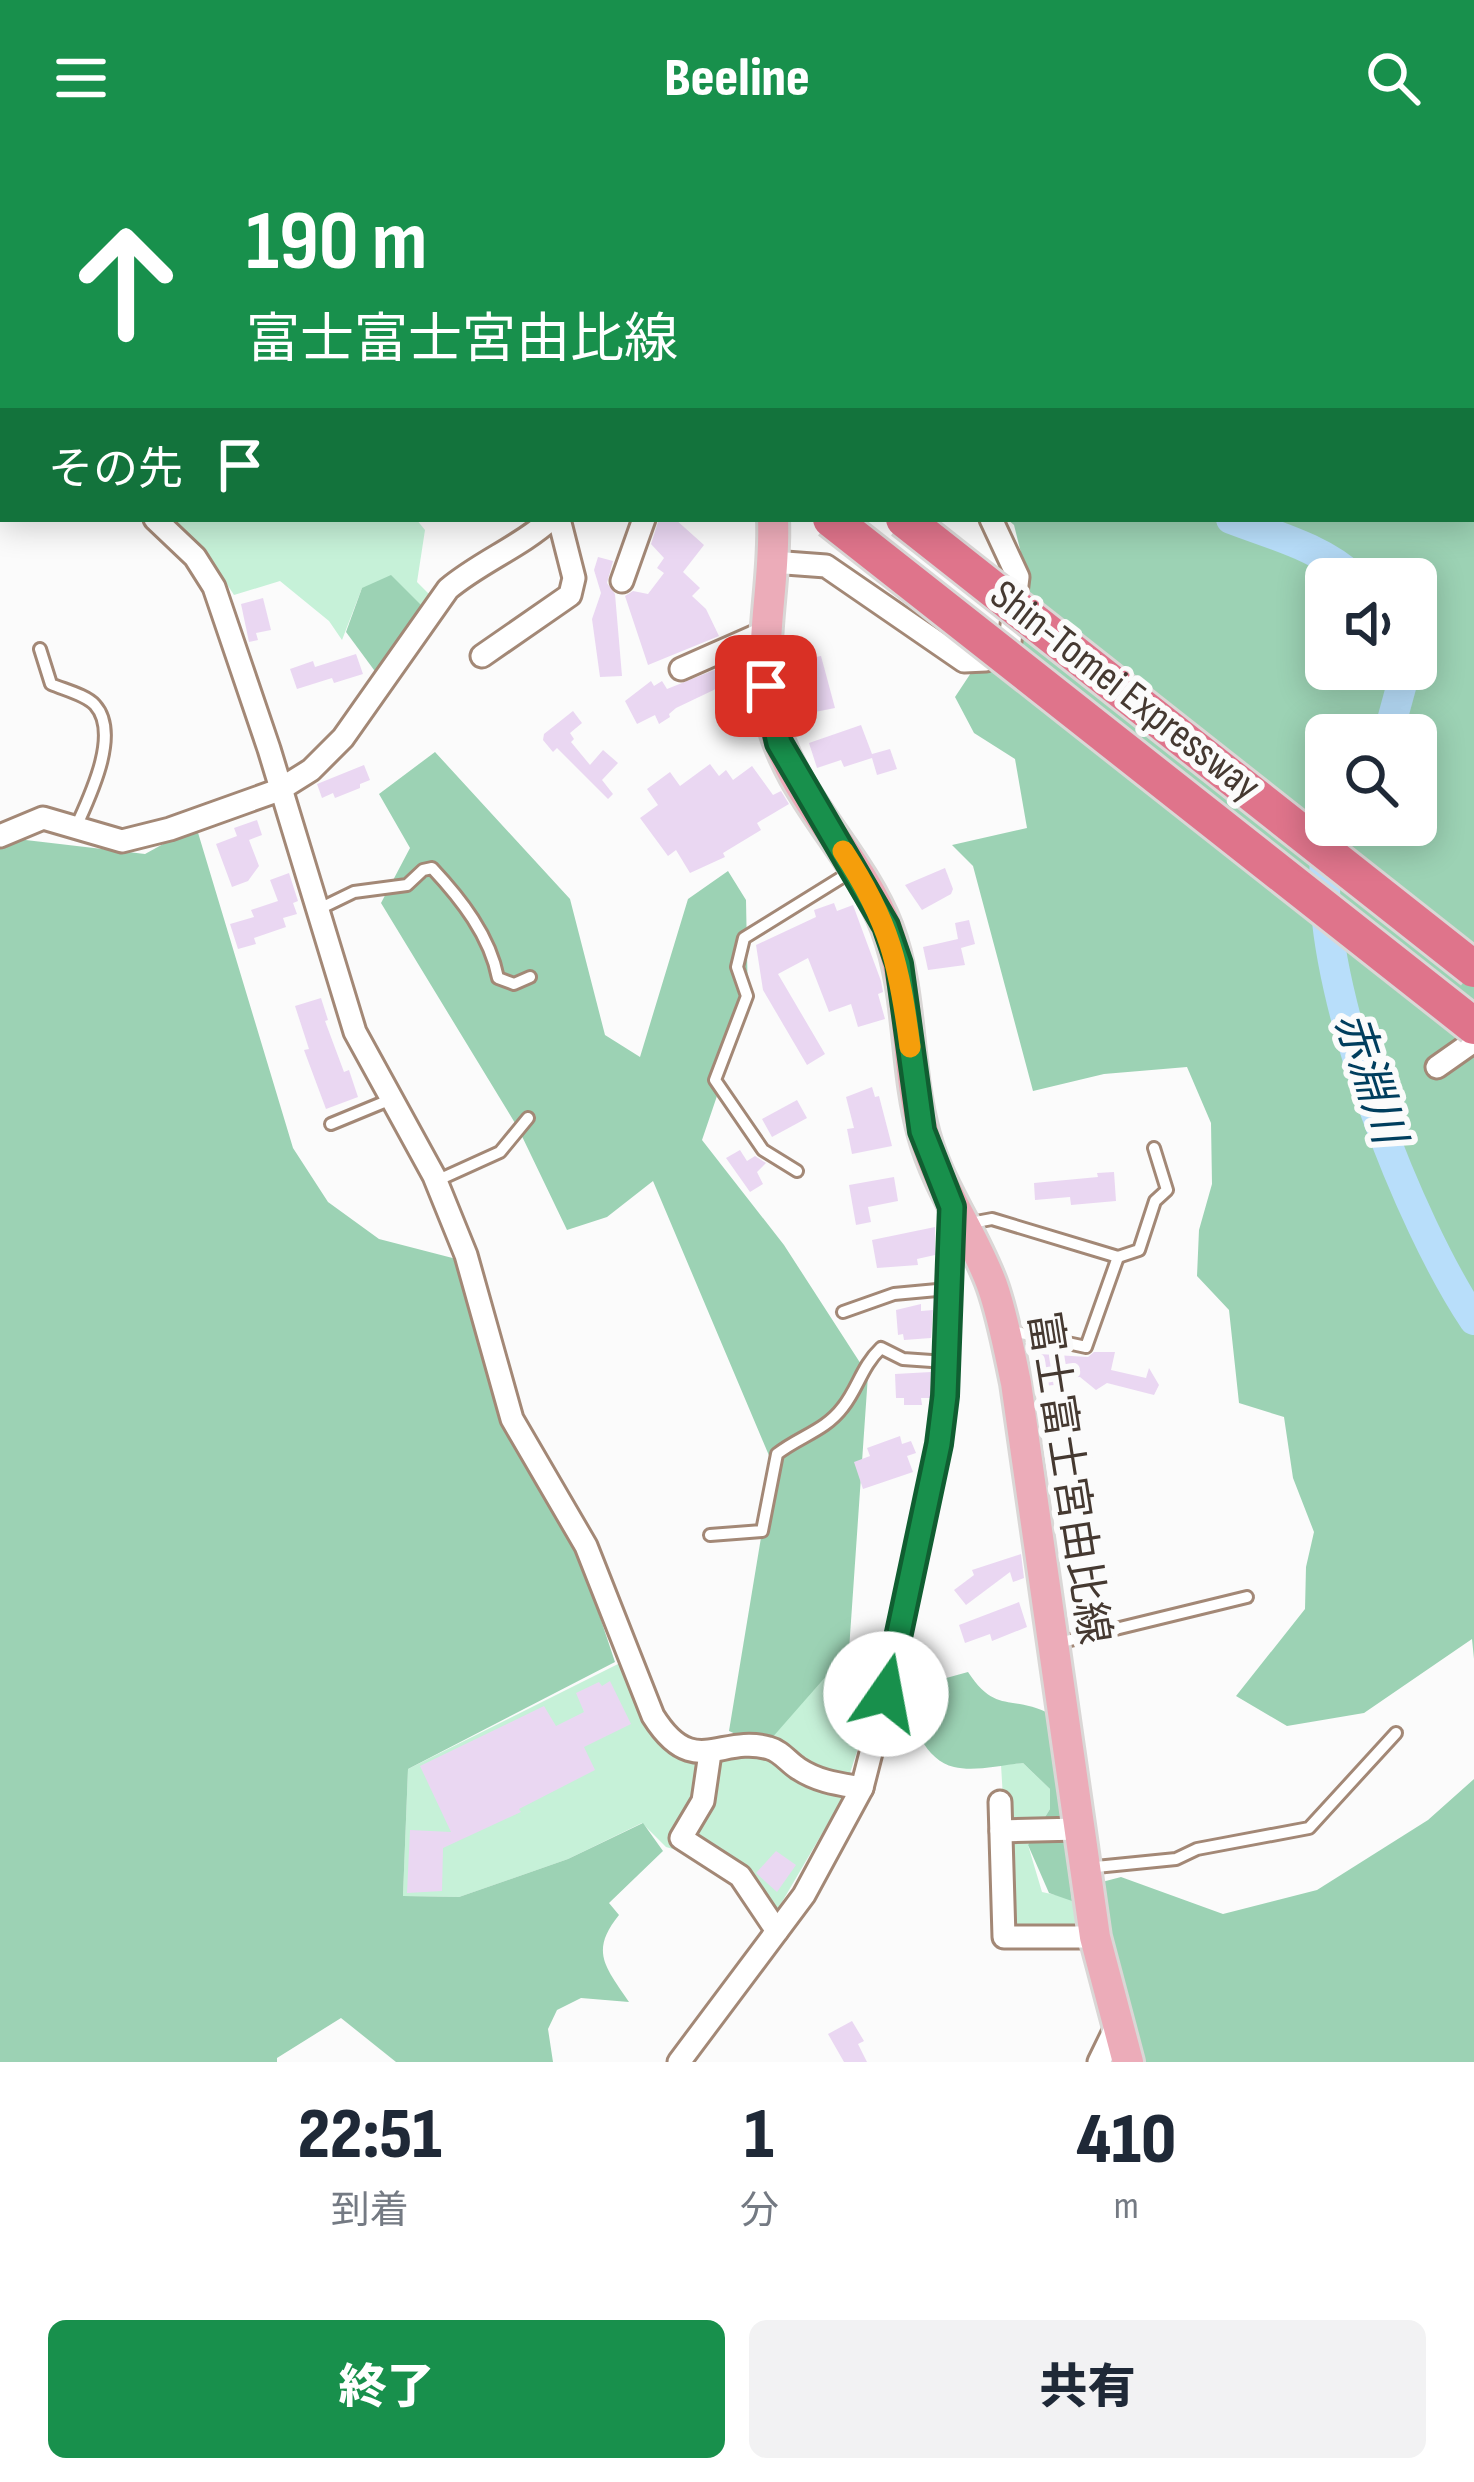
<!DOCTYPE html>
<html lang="ja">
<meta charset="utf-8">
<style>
body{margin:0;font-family:"Sofia Sans Condensed","Noto Sans JP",sans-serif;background:#f2f2f3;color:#1f2937;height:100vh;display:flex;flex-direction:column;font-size:45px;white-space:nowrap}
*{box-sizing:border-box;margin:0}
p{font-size:39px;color:#747a83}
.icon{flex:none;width:66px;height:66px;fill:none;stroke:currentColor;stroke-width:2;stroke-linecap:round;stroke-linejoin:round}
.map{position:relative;height:1906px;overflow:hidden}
.panel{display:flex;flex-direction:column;background:#fff;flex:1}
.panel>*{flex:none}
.hud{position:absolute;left:0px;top:0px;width:1476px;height:366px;box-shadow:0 6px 30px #0003;background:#18904c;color:#fff;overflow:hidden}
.controls{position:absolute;left:1305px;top:402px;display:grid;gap:24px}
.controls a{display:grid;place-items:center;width:132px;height:132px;border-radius:18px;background:#fff;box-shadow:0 6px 30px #0003;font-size:60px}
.pin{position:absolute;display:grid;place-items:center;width:102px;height:102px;color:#fff;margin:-51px;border-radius:24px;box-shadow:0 6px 18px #0006}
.me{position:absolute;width:132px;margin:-66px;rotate:12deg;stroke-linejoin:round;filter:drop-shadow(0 0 9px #0008)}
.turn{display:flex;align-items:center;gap:42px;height:252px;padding:0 48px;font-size:54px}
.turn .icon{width:156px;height:156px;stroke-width:2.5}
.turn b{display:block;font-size:84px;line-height:102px}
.then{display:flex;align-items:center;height:114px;padding:0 48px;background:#0003;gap:24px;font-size:45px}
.eta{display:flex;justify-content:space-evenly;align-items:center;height:204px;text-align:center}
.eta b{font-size:72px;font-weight:800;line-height:84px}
.primary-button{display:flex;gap:24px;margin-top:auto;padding:24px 48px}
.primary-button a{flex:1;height:138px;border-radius:18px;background:#18904c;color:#fff;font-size:48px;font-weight:800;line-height:138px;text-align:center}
.primary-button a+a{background:#f2f2f3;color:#1f2937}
header{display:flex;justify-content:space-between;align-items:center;height:156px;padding:0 48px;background:#18904c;color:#fff;font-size:54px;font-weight:800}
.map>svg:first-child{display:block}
.green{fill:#c6f1d8}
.forest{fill:#9cd2b4;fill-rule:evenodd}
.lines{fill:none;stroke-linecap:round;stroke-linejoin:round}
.river{stroke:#b8defa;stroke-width:30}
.building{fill:#ead7f2}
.lane-casing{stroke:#a38876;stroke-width:16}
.street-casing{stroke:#a38876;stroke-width:27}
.secondary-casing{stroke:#a38876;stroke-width:33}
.primary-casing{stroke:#dad7d6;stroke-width:36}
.highway-casing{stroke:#dad7d6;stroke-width:42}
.path{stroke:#bcb8b6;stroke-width:3;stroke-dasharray:9 6;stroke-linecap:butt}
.lane{stroke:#fff;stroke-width:10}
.street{stroke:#fff;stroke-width:21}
.secondary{stroke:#fff;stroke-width:27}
.primary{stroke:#ecacb9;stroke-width:30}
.highway{stroke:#df748b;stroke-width:36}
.highway-bridge-casing{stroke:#dad7d6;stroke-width:42;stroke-linecap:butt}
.highway-bridge{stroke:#df748b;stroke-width:36}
.route-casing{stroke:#105e31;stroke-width:30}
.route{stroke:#18904c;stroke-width:21}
.slow{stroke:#f59e0b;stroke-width:21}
.labels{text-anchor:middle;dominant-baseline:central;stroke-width:12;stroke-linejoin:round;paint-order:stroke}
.street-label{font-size:42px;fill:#453931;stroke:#fbfbfb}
.water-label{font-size:45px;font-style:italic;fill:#003e5e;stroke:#fbfbfb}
</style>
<header><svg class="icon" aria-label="menu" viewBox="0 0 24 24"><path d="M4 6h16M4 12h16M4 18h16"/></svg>Beeline<svg class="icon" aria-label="search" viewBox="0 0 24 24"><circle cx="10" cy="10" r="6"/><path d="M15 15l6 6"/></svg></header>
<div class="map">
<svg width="1474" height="1906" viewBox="0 0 1474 1906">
<rect width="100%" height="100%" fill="#fbfbfb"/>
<!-- green -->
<g class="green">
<path d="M165 363H416L425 374 417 426 432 441 424 452 362 432 342 484 329 465 280 425 234 439 207 398Z"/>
<path d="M891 1490 841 1645 775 1758 749 1715 666 1691 642 1667 568 1703 459 1741 403 1740 408 1613 624 1505 683 1592 764 1591 823 1519Z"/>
<path d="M1023 1607 1050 1633V1653L1028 1689 1042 1736 1075 1743 1077 1775 1011 1774 1001 1609Z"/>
</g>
<!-- forest -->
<g class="forest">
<path d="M1059 0H1474V1503L1472 1483 1364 1557 1287 1570 1236 1540 1305 1453 1306 1411 1314 1376 1293 1322 1284 1261 1239 1247 1229 1154 1197 1120 1199 1074 1212 1028 1211 967 1187 911 1104 918 1033 935 973 710 952 689 1027 672 1015 603 974 577 955 541 1029 429 1014 369 1007 363H1473V3ZM1326 423H1416V513H1326ZM1326 579H1416V669H1326Z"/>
<path d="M391 419 424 452 377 518 346 476 362 432Z"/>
<path d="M435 596 570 743 605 879 640 901 688 743 728 715 746 744 748 849 702 984 784 1089 868 1219 849 1494 764 1591 729 1575 773 1309 653 1025 607 1061 567 1074 518 972 381 747 410 692 379 638Z"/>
<path d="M196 670 293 992 328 1046 379 1083 468 1106 512 1263 564 1353 615 1506 408 1613 403 1740 459 1741 568 1703 643 1667 663 1695 609 1747 619 1759C589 1796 606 1811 629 1846L581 1842 557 1854 548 1873 553 1906H396L341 1862 277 1902V1906H0V681L145 698Z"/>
<path d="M968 1516C997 1560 1012 1537 1052 1559L1061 1589V1651L1072 1745 1049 1737 1028 1689 1050 1653V1633L1023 1607C1003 1609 974 1616 954 1611 923 1604 906 1559 910 1532Z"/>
<path d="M1474 1623V1906H1140L1133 1889 1102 1726 1121 1721 1223 1758 1317 1734 1428 1664Z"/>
</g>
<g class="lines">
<!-- river -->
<g class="river">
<path d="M1231 363C1273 379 1323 392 1355 423"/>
<path d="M1388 579 1406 513"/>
<path d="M1346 669C1340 679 1330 690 1326 700 1323 708 1325 720 1325 728 1324 847 1408 1065 1474 1164"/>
</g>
</g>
<!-- building -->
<g class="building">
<path d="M659 363H675L704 389 683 416 700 432 692 440 706 453 719 480 648 509 625 440 633 435 648 438 664 417 657 412 664 402 651 388Z"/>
<path d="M598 401 613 405 607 427 615 438 622 520 600 521 592 463 601 437 594 414Z"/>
<path d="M263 442 271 474 256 477 258 484 249 486 241 448Z"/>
<path d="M804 496 805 503 821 500 835 552 800 559 788 499Z"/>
<path d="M356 498 363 518 334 527 332 522 297 533 290 513 313 505 315 511Z"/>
<path d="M744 502 746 510 717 523 720 531 676 552 669 558 670 561 659 568 655 559 637 568 625 545 651 525 654 530 662 525 667 533Z"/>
<path d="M573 555 582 567 570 577 574 583 571 586 590 609 603 594 618 607 602 624 613 638 608 643 557 592 553 596 543 584 544 578Z"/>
<path d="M861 569 872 598 890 593 897 613 877 619 872 602 844 611 841 604 817 612 809 587Z"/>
<path d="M710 608 719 620 726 614 733 624 752 610 773 639 781 635 789 648 757 667 761 674 723 697 725 701 690 717 676 694 668 700 640 662 658 649 647 633 670 616 680 630Z"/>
<path d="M364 609 370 624 360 628V632L335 642 333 637 322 642 317 628Z"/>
<path d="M257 664 262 679 249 684 259 710 248 725 232 731 216 688 237 680 234 672Z"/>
<path d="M945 712 953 733 951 738 922 754 905 729Z"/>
<path d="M289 717 298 745 293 747 297 758 283 762 286 771 254 782 256 788 238 793 230 768 254 761 251 754 278 745 270 724Z"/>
<path d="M834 747 837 755 853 749 881 825 883 836 878 838 885 863 858 871 851 848 829 856 808 802 778 818 825 898 807 909 763 834 756 789 816 761 814 754Z"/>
<path d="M969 764 975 788 961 792 965 809 928 814 923 791 958 783 955 767Z"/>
<path d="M321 842 328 864 325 865 344 916 349 914 358 941 326 953 304 894 309 893 295 850Z"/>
<path d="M872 931 875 941 879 940 892 990 852 998 847 973 854 972 846 941Z"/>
<path d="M797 944 807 962 772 981 762 963Z"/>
<path d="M740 994 747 1005 755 1000 766 1007 757 1016 763 1028 750 1036 726 1002Z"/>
<path d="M1114 1016 1116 1045 1071 1049 1070 1041 1035 1044 1034 1027 1098 1021 1097 1017Z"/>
<path d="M894 1021 898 1045 868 1051 871 1066 856 1069 849 1029Z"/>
<path d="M935 1071V1099L917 1103 918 1109 877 1112 872 1084Z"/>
<path d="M921 1148V1155L933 1154 931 1182 904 1184 903 1178 898 1179 896 1154Z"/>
<path d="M1094 1196H1115L1111 1214 1146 1222 1149 1212 1159 1229 1154 1239 1107 1227 1096 1234 1080 1221 1055 1222V1229L1040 1230 1039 1198 1088 1201Z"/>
<path d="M931 1216 930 1242H921L922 1249H904V1242H896L895 1218Z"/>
<path d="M900 1280 902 1288 911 1285 916 1297 907 1300 913 1316 863 1333 854 1306 870 1300 867 1292Z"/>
<path d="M1021 1398 1024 1422 1013 1426 1010 1416 966 1449 954 1434 974 1419 972 1414Z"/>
<path d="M1019 1446 1027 1471 992 1485 990 1478 965 1487 959 1469Z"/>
<path d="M610 1525 631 1568 584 1591 595 1614 519 1653 521 1656 443 1692 442 1735 407 1737 410 1674 451 1676 420 1610 544 1550 556 1570 584 1556 576 1537 599 1526 602 1530Z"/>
<path d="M776 1695 796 1709 777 1736 756 1717Z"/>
<path d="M852 1865 864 1885 858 1888 867 1906H844L828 1878Z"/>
</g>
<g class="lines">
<!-- lane casing -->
<g class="lane-casing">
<g id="lane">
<path d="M40 493 51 528C65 534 86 539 95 549 121 578 89 642 76 671"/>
<path d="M319 753 354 736 407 729 423 714 432 712C461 743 490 780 498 822L514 828 530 821"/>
<path d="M331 968 394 942"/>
<path d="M797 1015 763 994 715 924 747 840 737 811 744 782 852 715"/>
<path d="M436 1025 500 996 528 962"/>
<path d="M965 1068 992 1063 1118 1101 1139 1094 1155 1045 1167 1034 1154 992"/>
<path d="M843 1156 894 1138 948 1133"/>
<path d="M1012 1175 1086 1191 1118 1101"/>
<path d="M710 1379 762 1375 777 1298C800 1280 825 1275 843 1251 858 1232 862 1210 881 1192L903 1203 946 1206"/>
<path d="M1058 1487 1247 1441"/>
<path d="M1086 1712 1176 1703 1197 1693 1309 1672 1396 1577"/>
</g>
</g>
<!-- street casing -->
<g class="street-casing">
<g id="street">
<path d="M775 0V3"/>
<path d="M1012 3V0"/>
<path d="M0 143 3 145"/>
<path d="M0 221 3 217"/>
<path d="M155 363 195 401 214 431 269 593 355 876 434 1020 466 1099 512 1263 586 1390 653 1560C694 1625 720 1578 769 1592 781 1595 789 1607 799 1613 819 1626 839 1628 862 1632"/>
<path d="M772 406 826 410 964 505 986 504 1010 485 1018 421 991 363"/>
<path d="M622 425 644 363"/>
<path d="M482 500 570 439 574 422 559 363"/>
<path d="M681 513 767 475"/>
<path d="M0 680 43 662 122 685 170 673 279 634 311 614 343 582 448 433C480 406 520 391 551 363"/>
<path d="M1437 911 1474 885"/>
<path d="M710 1597 703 1645 681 1682 740 1720 777 1775"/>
<path d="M1000 1646 1004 1781H1095"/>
<path d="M1001 1675 1079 1673"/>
<path d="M679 1906 804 1739 862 1632 886 1538 939 1288 945 1240 952 1051"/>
<path d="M1099 1906 1116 1871"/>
</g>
</g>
<!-- secondary casing -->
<g class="secondary-casing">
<path id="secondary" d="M158 0 164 3"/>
</g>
<!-- primary casing -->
<g class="primary-casing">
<g id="primary">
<path d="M641 0V3"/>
<path d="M773 363C776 427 757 492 770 555 786 637 858 696 887 772 912 838 905 911 924 979 939 1033 973 1077 992 1129 1003 1160 1009 1194 1016 1227L1095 1781 1128 1906"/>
</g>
</g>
<!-- highway casing -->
<g class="highway-casing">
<g id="highway">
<path d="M347 0 351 3"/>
<path d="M427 0 432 3"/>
</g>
</g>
<!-- path -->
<path class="path" d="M529 0 534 3"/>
<!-- lane -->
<use href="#lane" class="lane"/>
<!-- street -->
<use href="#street" class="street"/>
<!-- secondary -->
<use href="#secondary" class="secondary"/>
<!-- primary -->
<use href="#primary" class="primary"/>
<!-- highway -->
<use href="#highway" class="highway"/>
<!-- highway-bridge casing -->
<g class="highway-bridge-casing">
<g id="highway-bridge">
<path d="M831 363 1474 870"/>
<path d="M904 363 1474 813"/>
</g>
</g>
<!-- highway-bridge -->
<use href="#highway-bridge" class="highway-bridge"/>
</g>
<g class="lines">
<!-- route casing -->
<g class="route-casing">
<path id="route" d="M766 530 779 587 886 770 899 808 922 975 952 1051 945 1240 939 1288 886 1538"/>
</g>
<!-- route -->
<use href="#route" class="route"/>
<!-- slow -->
<path class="slow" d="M843 695C890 767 899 808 910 891"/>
</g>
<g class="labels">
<!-- street labels -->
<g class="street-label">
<text transform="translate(1125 535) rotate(38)">Shin-Tomei Expressway</text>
<text transform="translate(1068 1322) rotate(81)">富士富士宮由比線</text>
</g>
<!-- water labels -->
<g class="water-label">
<text transform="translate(1369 922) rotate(72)">赤淵川</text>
</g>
</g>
</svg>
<div class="controls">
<a><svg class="icon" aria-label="sound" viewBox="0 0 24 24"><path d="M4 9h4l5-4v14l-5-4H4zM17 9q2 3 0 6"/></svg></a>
<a><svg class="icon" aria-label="search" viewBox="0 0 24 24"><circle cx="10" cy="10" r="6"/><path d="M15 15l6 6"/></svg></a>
</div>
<div class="pin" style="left:766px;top:530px;background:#d93025"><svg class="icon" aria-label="arrive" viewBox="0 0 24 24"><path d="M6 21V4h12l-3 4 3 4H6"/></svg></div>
<svg class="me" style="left:886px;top:1538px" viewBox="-20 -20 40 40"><circle r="19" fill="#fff"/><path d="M0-13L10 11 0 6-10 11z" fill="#18904c"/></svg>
<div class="hud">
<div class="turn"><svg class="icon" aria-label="ahead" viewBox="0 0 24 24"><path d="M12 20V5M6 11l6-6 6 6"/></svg><div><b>190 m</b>富士富士宮由比線</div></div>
<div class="then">その先<svg class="icon" aria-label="arrive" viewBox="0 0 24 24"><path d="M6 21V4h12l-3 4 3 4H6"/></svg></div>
</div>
</div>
<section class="panel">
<div class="eta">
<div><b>22:51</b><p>到着</p></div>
<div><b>1</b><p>分</p></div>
<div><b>410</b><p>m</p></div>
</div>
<div class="primary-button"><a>終了</a><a>共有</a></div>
</section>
